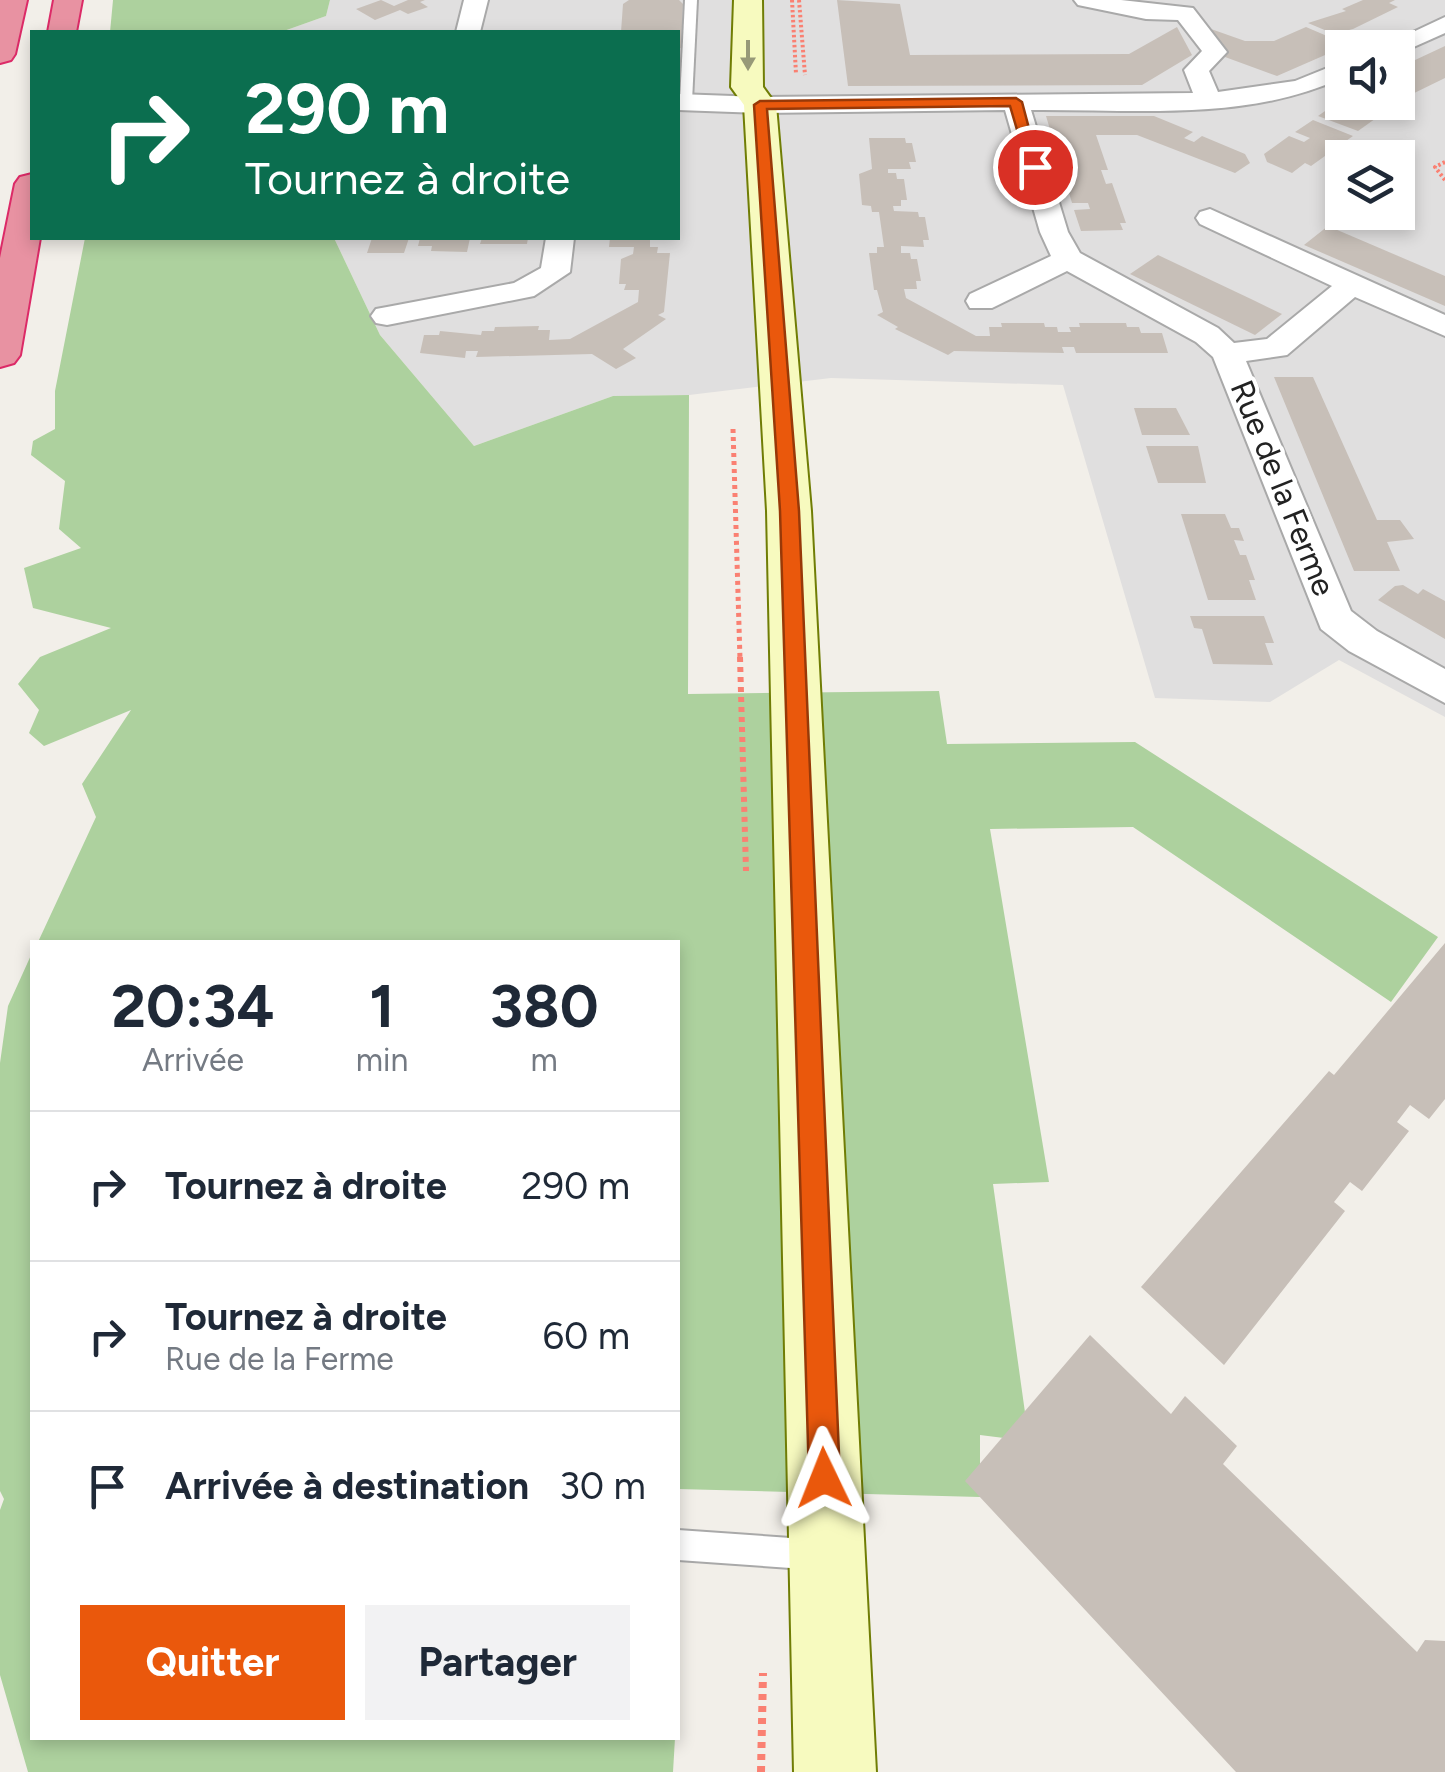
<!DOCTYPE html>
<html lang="fr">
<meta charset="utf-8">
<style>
body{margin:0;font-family:Figtree,sans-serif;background:#f2f2f3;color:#1f2937;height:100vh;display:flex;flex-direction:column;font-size:38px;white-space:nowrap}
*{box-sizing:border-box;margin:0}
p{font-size:32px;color:#747a83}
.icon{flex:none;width:55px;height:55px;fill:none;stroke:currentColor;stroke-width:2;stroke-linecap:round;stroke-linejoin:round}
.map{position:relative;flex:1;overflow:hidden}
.side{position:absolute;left:30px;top:940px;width:650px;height:800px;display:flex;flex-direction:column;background:#fff;border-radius:0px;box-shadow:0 5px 15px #0003}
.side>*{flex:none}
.guide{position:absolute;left:30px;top:30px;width:650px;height:210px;border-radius:0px;box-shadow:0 5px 15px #0003;background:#0b6e4f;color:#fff;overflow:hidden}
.fabs{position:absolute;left:1325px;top:30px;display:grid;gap:20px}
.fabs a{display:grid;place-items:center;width:90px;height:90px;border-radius:0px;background:#fff;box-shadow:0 5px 15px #0003;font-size:50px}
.pin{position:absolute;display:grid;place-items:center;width:85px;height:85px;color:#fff;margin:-42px;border:5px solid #fff;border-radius:50%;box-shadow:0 2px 10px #0007}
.me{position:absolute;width:110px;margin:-55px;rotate:358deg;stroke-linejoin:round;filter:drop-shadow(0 0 8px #0008)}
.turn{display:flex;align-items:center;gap:35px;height:210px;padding:0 50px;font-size:45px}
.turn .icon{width:130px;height:130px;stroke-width:2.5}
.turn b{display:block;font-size:70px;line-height:85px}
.eta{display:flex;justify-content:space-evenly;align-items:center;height:170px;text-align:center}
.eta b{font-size:60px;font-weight:700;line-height:70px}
.primary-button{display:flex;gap:20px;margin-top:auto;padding:20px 50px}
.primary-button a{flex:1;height:115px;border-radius:0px;background:#ea580c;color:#fff;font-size:40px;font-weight:700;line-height:115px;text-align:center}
.primary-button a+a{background:#f2f2f3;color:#1f2937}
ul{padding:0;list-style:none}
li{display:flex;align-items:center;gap:30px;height:150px;padding:0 50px;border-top:2px solid #e0e1e3}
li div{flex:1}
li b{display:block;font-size:38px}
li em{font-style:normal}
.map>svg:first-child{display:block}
.residential{fill:#e0dfdf;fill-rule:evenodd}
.forest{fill:#add19e}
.building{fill:#c7bfb8}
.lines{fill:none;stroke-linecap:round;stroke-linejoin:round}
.service-casing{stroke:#a9a9a9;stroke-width:4}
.minor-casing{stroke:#a9a9a9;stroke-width:4}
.secondary-casing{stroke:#707d05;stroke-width:4}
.motorway-casing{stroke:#dc2a67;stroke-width:4}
.path-far3{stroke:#fa8072;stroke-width:4;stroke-dasharray:2.5 2.5;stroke-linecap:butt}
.path-far2{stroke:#fa8072;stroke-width:5;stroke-dasharray:4 4;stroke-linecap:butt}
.path-far1{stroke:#fa8072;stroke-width:6;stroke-dasharray:5 5;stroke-linecap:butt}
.path{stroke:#fa8072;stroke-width:8;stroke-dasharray:6 6;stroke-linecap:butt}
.service{fill:#fff;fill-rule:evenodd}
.minor{fill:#fff;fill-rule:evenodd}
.secondary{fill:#f7fabf;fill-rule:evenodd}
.motorway{fill:#e892a2;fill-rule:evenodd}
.oneway{fill:#979978}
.route{fill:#ea580c;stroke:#983908;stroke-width:2.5}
.labels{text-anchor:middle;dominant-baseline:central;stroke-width:8;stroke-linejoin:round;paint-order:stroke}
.far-street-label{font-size:32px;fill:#222;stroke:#fff}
</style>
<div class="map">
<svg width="1445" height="1772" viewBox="0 0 1445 1772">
<rect width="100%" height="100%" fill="#f2efe9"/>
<!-- residential -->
<path class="residential" d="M330 0H1445V717L1339 660 1270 702 1155 698 1063 385 831 378 689 395 613 396 474 446 380 335 334 238H678V32H281L326 16ZM1342 48H1398V102H1342ZM1342 158H1398V212H1342Z"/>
<!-- forest -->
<g class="forest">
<path d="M113 0H330L326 16 281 32H110Z"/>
<path d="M85 238H334L380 335 474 446 613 396 689 395 688 694 939 691 947 744 1135 742 1438 937 1391 1002 1133 827 990 829 1049 1182 993 1184 1029 1441 980 1435V1497L678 1489V942H38L96 817 82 784 131 710 44 746 29 733 39 710 18 684 40 657 111 628 33 608 24 568 81 548 59 529 65 481 31 455 33 441 55 429V391Z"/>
<path d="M32 953V1738H675L673 1772H28L0 1675V1510L4 1499 0 1491V1063L8 1006Z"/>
</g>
<!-- building -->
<g class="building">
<path d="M381 0 394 6 408 0H425L420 2 428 7 408 14 400 10 375 20 356 9Z"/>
<path d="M629 0H679L683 4 681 48H678V32H621L623 4Z"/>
<path d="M837 0 900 4 910 55 1129 54 1177 27 1192 55 1142 85 848 86Z"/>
<path d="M1363 0H1395L1389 3 1398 7 1353 29 1334 34 1308 23 1346 11 1342 9Z"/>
<path d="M1306 27 1348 45 1277 76 1225 57 1211 29 1245 41H1274Z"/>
<path d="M1445 46V78L1402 99H1403L1358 131 1318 116 1342 99V102H1398V68Z"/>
<path d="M1046 116H1154L1193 132 1184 138 1194 142 1202 136 1245 154 1250 163 1235 173 1137 135H1096L1108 170H1101L1106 184 1112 183 1126 223H1120L1123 230 1081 231 1074 210 1090 209 1088 203H1072L1057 152 1071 151 1069 146H1055Z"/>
<path d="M1313 120 1353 136 1311 166 1305 163 1292 173 1267 162 1264 154 1289 136 1304 142 1310 138 1295 132Z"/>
<path d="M869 138H905L906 143H912L916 162H909L911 169H888V173H896L897 179H904L907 200H901V206H893L894 211 918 212 919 217H925L929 240H923L924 247 901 246V253H910L911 259H917L921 281H916L917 289H904L906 298 976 336H990L989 327H1002L1001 323H1044L1045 327H1057L1058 332H1071L1069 327H1080L1079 323H1126L1127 327H1139L1141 333H1162L1168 353H1076L1074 347H1062L1064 353 954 351 948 355 895 329 898 327 877 315 883 312 877 290H874L869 253H877V247H884L879 212H872L871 206 862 205 859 174 872 169Z"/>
<path d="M1328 226 1445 276V306L1304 245Z"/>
<path d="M372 238H409L404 253H367Z"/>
<path d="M420 238H470L467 252 431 251 432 246H418Z"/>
<path d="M482 238H528L527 244H480Z"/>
<path d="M610 238H650V247H658L657 253H670L664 312 658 315 666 319 623 349 636 358 616 369 592 354 476 357 478 351H466L465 358 420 353 424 335H439L440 331 481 335 482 331H494L495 327 539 326 538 330H550L549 340 570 339 638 302 639 290H624L626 284H619L621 259 633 254 634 247H609Z"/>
<path d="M1158 255 1251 299 1282 314 1255 335 1130 274Z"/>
<path d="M1274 377H1313L1377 520H1400L1414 539 1387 542 1400 571H1354Z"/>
<path d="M1134 408H1176L1190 435H1142Z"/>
<path d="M1146 446H1198L1206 483H1158Z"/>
<path d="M1181 514H1225L1231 528H1239L1244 541 1234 540 1240 555H1246L1255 580H1249L1256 600H1208Z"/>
<path d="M1403 585 1418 594 1423 589 1445 601V639L1378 600 1395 586Z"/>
<path d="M1190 616H1264L1274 643H1265L1273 665 1213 664 1202 629 1194 628Z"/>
<path d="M1445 943V1099L1429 1119 1410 1105 1397 1122 1409 1131 1362 1191 1350 1182 1334 1202 1345 1211 1224 1365 1141 1287 1329 1071 1334 1075Z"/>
<path d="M1090 1335 1171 1414 1185 1396 1237 1446 1223 1464 1417 1652 1425 1640 1445 1641V1772H1236L965 1481Z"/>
</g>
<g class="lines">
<!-- service casing -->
<g class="service-casing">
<g id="service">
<path d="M685 0H697L692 101 686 105 680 101Z"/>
<path d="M678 1530 819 1540 830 1544 834 1555 830 1566 819 1570 678 1560Z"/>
</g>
</g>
<!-- minor casing -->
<g class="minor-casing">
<g id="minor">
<path d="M464 0H488L480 32H456Z"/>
<path d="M1074 0H1121L1193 8 1227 52 1209 71 1218 92 1295 81 1342 62V78C1246 122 1135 109 1031 110L1068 232 1080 253 1218 328 1234 343 1267 339 1332 286 1200 224 1196 218 1200 212 1210 209 1445 315V336L1355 297 1287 355 1246 361 1351 611 1377 631 1445 669V703L1349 651 1321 629 1213 357 1196 342 1067 271 992 308H970L966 301 970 294 1051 256 1040 232 1005 110 760 113 678 110V94L760 97 1193 93 1184 70 1202 51 1178 20 1146 19 1078 5Z"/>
<path d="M1445 17V33L1398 54V48H1379Z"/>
<path d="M546 238H574L570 272 534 296 387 325 376 323 371 316 376 309 387 307 514 283 541 268Z"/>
</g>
</g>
<!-- secondary casing -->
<g class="secondary-casing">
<path id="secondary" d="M734 0H762L763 87 776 105 811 511 876 1772H794L767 511 744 105 731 87Z"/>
</g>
<!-- motorway casing -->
<g class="motorway-casing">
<g id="motorway">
<path d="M0 0H27L15 54 11 60 0 63Z"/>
<path d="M54 0H82L76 32H48Z"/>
<path d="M32 174V238H40L20 355 14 363 0 367V258L15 184 20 177Z"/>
</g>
</g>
<!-- path-far3 -->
<g class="path-far3">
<path d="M792 0 796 74"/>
<path d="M799 0 805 75"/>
<path d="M1445 162 1435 167 1445 180"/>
</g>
<!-- path-far2 -->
<path class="path-far2" d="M733 429 740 659"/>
<!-- path-far1 -->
<path class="path-far1" d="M740 657 746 871"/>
<!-- path -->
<path class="path" d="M761 1772 763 1673"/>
<!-- service -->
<use href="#service" class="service"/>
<!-- minor -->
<use href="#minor" class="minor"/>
<!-- secondary -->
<use href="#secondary" class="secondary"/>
<!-- motorway -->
<use href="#motorway" class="motorway"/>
</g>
<!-- one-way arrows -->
<defs><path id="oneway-solid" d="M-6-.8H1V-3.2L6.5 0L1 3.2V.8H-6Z" transform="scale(2.5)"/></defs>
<use class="oneway" href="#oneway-solid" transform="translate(748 55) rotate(90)"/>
<!-- route -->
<path class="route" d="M1016 98 1022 102 1040 170 1028 167 1010 106 767 109 799 511 840 1478 835 1489 824 1494 814 1489 809 1478 780 511 754 105 760 101Z"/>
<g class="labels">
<!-- far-street labels -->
<g class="far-street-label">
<text transform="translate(1283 488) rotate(68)">Rue de la Ferme</text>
</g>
</g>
</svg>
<div class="fabs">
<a><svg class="icon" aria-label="sound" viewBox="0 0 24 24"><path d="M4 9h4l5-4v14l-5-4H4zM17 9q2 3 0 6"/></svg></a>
<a><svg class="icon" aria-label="layers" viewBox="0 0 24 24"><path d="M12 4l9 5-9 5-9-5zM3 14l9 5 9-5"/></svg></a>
</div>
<div class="pin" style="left:1035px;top:167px;background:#d93025"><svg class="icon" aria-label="arrive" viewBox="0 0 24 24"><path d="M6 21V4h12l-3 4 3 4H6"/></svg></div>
<svg class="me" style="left:824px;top:1478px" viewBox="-20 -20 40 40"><path d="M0-17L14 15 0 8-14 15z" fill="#ea580c" stroke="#fff" stroke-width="4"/></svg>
<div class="guide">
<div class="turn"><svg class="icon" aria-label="right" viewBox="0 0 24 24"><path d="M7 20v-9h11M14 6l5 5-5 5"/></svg><div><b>290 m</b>Tournez à droite</div></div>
</div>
<section class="side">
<div class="eta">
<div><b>20:34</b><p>Arrivée</p></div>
<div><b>1</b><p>min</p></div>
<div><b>380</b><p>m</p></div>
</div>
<ul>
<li><svg class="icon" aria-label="right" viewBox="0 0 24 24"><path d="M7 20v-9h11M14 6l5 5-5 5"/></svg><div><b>Tournez à droite</b></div><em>290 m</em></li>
<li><svg class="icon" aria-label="right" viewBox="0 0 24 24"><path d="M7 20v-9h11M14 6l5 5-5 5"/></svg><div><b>Tournez à droite</b><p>Rue de la Ferme</p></div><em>60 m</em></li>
<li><svg class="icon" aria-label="arrive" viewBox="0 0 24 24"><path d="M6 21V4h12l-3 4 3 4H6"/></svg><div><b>Arrivée à destination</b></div><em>30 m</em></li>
</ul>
<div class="primary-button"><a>Quitter</a><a>Partager</a></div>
</section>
</div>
